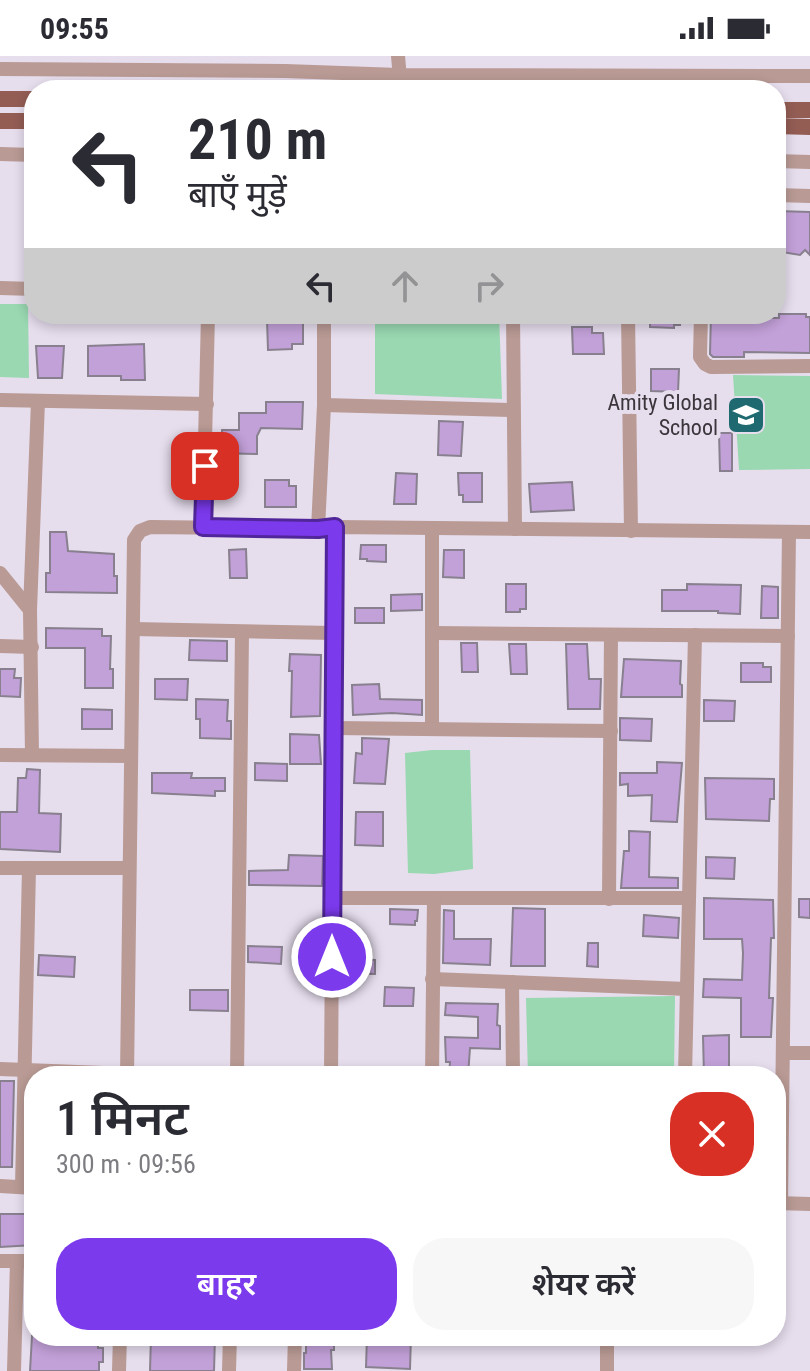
<!DOCTYPE html>
<html lang="hi">
<meta charset="utf-8">
<style>
body{margin:0;font-family:"Roboto Condensed","Noto Sans Devanagari",sans-serif;background:#f7f7f7;color:#2b2b33;height:100vh;display:flex;flex-direction:column;font-size:30px;white-space:nowrap}
*{box-sizing:border-box;margin:0}
p{font-size:26px;color:#7c7c81}
.icon{flex:none;width:44px;height:44px;fill:none;stroke:currentColor;stroke-width:2;stroke-linecap:round;stroke-linejoin:round}
.map{position:relative;flex:1;overflow:hidden}
.side{position:absolute;left:24px;top:1010px;width:762px;height:280px;display:flex;flex-direction:column;background:#fff;border-radius:32px;box-shadow:0 4px 12px #0003}
.side>*{flex:none}
.banner{position:absolute;left:24px;top:24px;width:762px;height:244px;border-radius:32px;box-shadow:0 4px 12px #0003;background:#fff;color:#2b2b33;overflow:hidden}
.pin{position:absolute;display:grid;place-items:center;width:68px;height:68px;color:#fff;margin:-34px;border-radius:16px;box-shadow:0 4px 12px #0006}
.me{position:absolute;width:88px;margin:-44px;rotate:0deg;stroke-linejoin:round;filter:drop-shadow(0 0 6px #0008)}
.turn{display:flex;align-items:center;gap:28px;height:168px;padding:0 32px;font-size:36px}
.turn .icon{width:104px;height:104px;stroke-width:2.5}
.turn b{display:block;font-size:56px;line-height:68px}
.lanes{display:flex;align-items:center;height:76px;padding:0 32px;background:#0003;justify-content:center;gap:40px;direction:ltr}
.lanes .off{opacity:.35}
.round{display:grid;place-items:center;flex:none;width:84px;height:84px;border-radius:32px;background:#f7f7f7}
.overview{display:flex;align-items:center;justify-content:space-between;height:136px;padding:0 32px}
h1{font-size:48px;font-weight:600;line-height:60px}
.action{display:flex;gap:16px;margin-top:auto;padding:16px 32px}
.action a{flex:1;height:92px;border-radius:32px;background:#7c3aed;color:#fff;font-size:32px;font-weight:600;line-height:92px;text-align:center}
.action a+a{background:#f7f7f7;color:#2b2b33}
.status{display:flex;justify-content:space-between;align-items:center;height:56px;padding:0 40px;background:#fff;direction:ltr}
.status svg{height:22px;fill:currentColor}
.map>svg:first-child{display:block}
.green{fill:#99d8b1}
.building{fill:#c2a0d8;stroke:#89808f;stroke-width:2}
.lines{fill:none;stroke-linecap:round;stroke-linejoin:round}
.minor{stroke:#b99a94;stroke-width:14}
.major{stroke:#935d54;stroke-width:16}
.route-casing{stroke:#51269a;stroke-width:20}
.route{stroke:#7c3aed;stroke-width:14}
.labels{text-anchor:middle;dominant-baseline:central;stroke-width:8;stroke-linejoin:round;paint-order:stroke}
.poi-label{font-size:22px;fill:#3a363c;stroke:#e6dded;text-anchor:end}
</style>
<div class="status"><b>09:55</b><svg viewBox="0 0 49 12"><path d="M0 12V9h3v3zM5 12V6h3v6zM10 12V3h3v9zM15 12V0h3v12zM26 1h20v11H26zM47 4h2v5h-2z"/></svg></div>
<div class="map">
<svg width="810" height="1315" viewBox="0 0 810 1315">
<rect width="100%" height="100%" fill="#e6dded"/>
<!-- green -->
<g class="green">
<path d="M0 248H28L29 322 0 321Z"/>
<path d="M375 258H499L502 343 375 338Z"/>
<path d="M733 319 810 320V413L739 414Z"/>
<path d="M432 694H470L473 813 434 818 408 817 405 697Z"/>
<path d="M675 940 674 1020H528L526 942Z"/>
</g>
<!-- building -->
<g class="building">
<path d="M776 155 810 156V199L805 194 800 199 776 195Z"/>
<path d="M650 258H680V269H674V272L650 271Z"/>
<path d="M711 258H752V262H779V258H806V261H810V297L744 296V301H713L710 298Z"/>
<path d="M303 263V288H292V293L268 294 267 264Z"/>
<path d="M572 271H592V277H603L604 298H573Z"/>
<path d="M144 288 145 324H121V320H88V290Z"/>
<path d="M36 290H64L62 322H38Z"/>
<path d="M651 313H679L678 336 651 335Z"/>
<path d="M266 346H303L302 373 261 372 257 380V398L215 397V386H222V374H239V357H266Z"/>
<path d="M439 365 463 366 461 400 438 399Z"/>
<path d="M719 377H732V415H720Z"/>
<path d="M396 417 417 418 416 448H394Z"/>
<path d="M458 417H482V446H463V439H459Z"/>
<path d="M265 424H289V430H296V451H265Z"/>
<path d="M572 426 574 454 531 456 529 428Z"/>
<path d="M50 476H66L68 495 114 498V520H117V537L46 536V517H50Z"/>
<path d="M361 489H386V506L367 505V503H360Z"/>
<path d="M246 493 247 522H230L229 494Z"/>
<path d="M444 494H464V522L443 521Z"/>
<path d="M506 528H526V553H520V556H506Z"/>
<path d="M687 528 741 529 740 558 718 557V555H662V534H687Z"/>
<path d="M762 530 778 531V562H761Z"/>
<path d="M422 538V554L391 555V539Z"/>
<rect x="355" y="552" width="29" height="15"/>
<path d="M46 572 102 573V580H111L110 613H113V632H85V592H46Z"/>
<path d="M190 584 227 585V605L189 604Z"/>
<path d="M461 587H477L478 616H462Z"/>
<path d="M509 588H526L527 618H511Z"/>
<path d="M566 588H587L589 623H601L600 653H568Z"/>
<path d="M290 598 321 599 320 660 291 661 292 615H289Z"/>
<path d="M624 603 681 605 680 628 682 629V641H621Z"/>
<path d="M741 607H763V611H771V626H741Z"/>
<path d="M0 613H15L14 622H21L20 641 0 640Z"/>
<path d="M155 623H188L187 644 155 643Z"/>
<path d="M379 628 380 643 422 644V659L392 657 353 659 352 629Z"/>
<path d="M196 643 228 644 227 665H231V683L200 682V663H196Z"/>
<path d="M704 644 735 645 734 665H704Z"/>
<path d="M82 653 112 654V673H82Z"/>
<path d="M620 662 652 663 651 685 620 684Z"/>
<path d="M290 678 319 679 321 708H290Z"/>
<path d="M362 682 389 683 385 728 354 727 356 697 362 698Z"/>
<path d="M657 706 682 707 677 766 651 765 652 739 628 740V728L620 729V717H657Z"/>
<path d="M255 707 287 708V725L255 724Z"/>
<path d="M27 713 40 714 39 757 61 758 60 796 0 793V756H17L18 722H26Z"/>
<path d="M152 717H192L191 722H225V735H215V740L152 737Z"/>
<path d="M705 722 774 723V743H770L769 765 706 763Z"/>
<path d="M356 756H383V790L355 789Z"/>
<path d="M629 775 650 776 649 821 678 822V832H621L624 795H629Z"/>
<path d="M289 799 323 800 322 830 249 829V815L288 814Z"/>
<path d="M706 801 735 802 734 823 706 822Z"/>
<path d="M704 842 773 844 774 882H771L769 942H773L771 981H741V942L703 941 704 923 742 924 743 897 742 883H704Z"/>
<path d="M799 843H810V862L799 861Z"/>
<path d="M513 852 545 853V910H511Z"/>
<path d="M390 853 418 854 417 865H415V869L390 868Z"/>
<path d="M444 854 454 855V883H491L490 909 443 907Z"/>
<path d="M644 859 679 862 678 882 643 880Z"/>
<path d="M588 887H598V911L587 910Z"/>
<path d="M248 890 282 891 281 908 248 906Z"/>
<path d="M39 899 75 901 74 921 38 919Z"/>
<path d="M347 903 375 904V918L346 917Z"/>
<path d="M385 931 414 932 413 950H384Z"/>
<path d="M190 934H228V955L190 954Z"/>
<path d="M446 947 498 948 497 969 500 970V993L470 992 468 1020H449L450 1006H446L445 981 478 982V961L445 959Z"/>
<path d="M729 979V1019L704 1020 703 980Z"/>
<path d="M0 1025H14L12 1111H0Z"/>
<path d="M0 1158H28V1161H34V1189L0 1191Z"/>
<path d="M32 1280H98V1292H103V1306H99V1315H30Z"/>
<path d="M151 1280H215L214 1315H150Z"/>
<path d="M306 1280H334V1294H331L332 1313H304V1297H306Z"/>
<path d="M367 1280H411L410 1313 366 1311Z"/>
</g>
<g class="lines">
<!-- minor -->
<g class="minor">
<path d="M398 0 401 34"/>
<path d="M0 13 285 15 399 19 810 20"/>
<path d="M0 98 34 99"/>
<path d="M776 105 810 106"/>
<path d="M776 139 810 140"/>
<path d="M0 232 34 233"/>
<path d="M513 258 515 473"/>
<path d="M628 258 631 475"/>
<path d="M701 258 700 301 705 308 711 311 810 310"/>
<path d="M0 344 207 348"/>
<path d="M324 349 513 354"/>
<path d="M203 471 208 258"/>
<path d="M318 473 324 349V258"/>
<path d="M432 473V672"/>
<path d="M0 517 30 554"/>
<path d="M133 573 334 577"/>
<path d="M432 577 788 580"/>
<path d="M0 590 32 591"/>
<path d="M334 672 611 675"/>
<path d="M0 699 131 700"/>
<path d="M32 699 30 554 38 345"/>
<path d="M0 812H129"/>
<path d="M332 842H689"/>
<path d="M609 843 611 579"/>
<path d="M432 923 687 933"/>
<path d="M512 926 513 1020"/>
<path d="M783 997H810"/>
<path d="M0 1013 181 1020"/>
<path d="M127 1020 134 484 140 475 150 471 318 473 335 471 810 476"/>
<path d="M237 1020 242 576"/>
<path d="M331 1020 335 471"/>
<path d="M432 1020 434 842"/>
<path d="M685 1020 695 579"/>
<path d="M0 1130 34 1132"/>
<path d="M22 1131 29 812"/>
<path d="M776 1147 810 1148"/>
<path d="M781 1147 789 476"/>
<path d="M0 1205H34"/>
<path d="M14 1315 17 1205"/>
<path d="M119 1315 120 1280"/>
<path d="M229 1315 230 1280"/>
<path d="M294 1315 295 1280"/>
<path d="M607 1315V1280"/>
</g>
<!-- major -->
<g class="major">
<path d="M0 43H34"/>
<path d="M776 54H810"/>
<path d="M0 65H34"/>
<path d="M776 70 810 71"/>
</g>
</g>
<g class="lines">
<!-- route casing -->
<g class="route-casing">
<path id="route" d="M205 410 203 471 318 473 335 471 332 901"/>
</g>
<!-- route -->
<use href="#route" class="route"/>
</g>
<!-- icons -->
<defs>
<g id="school-square" transform="scale(2)"><rect x="-9" y="-9" width="18" height="18" rx="4" fill="#1e6a70" stroke="#e6dded"/><path d="M0-5L7-2L0 1L-7-2ZM-4 1L0 2.5L4 1V4Q0 6-4 4Z" fill="#fff"/></g>
</defs>
<g fill-rule="evenodd">
<use href="#school-square" x="746" y="359"/>
</g>
<g class="labels">
<!-- poi labels -->
<g class="poi-label">
<text x="718" y="346">Amity Global<tspan x="718" dy="25">School</tspan></text>
</g>
</g>
</svg>
<div class="pin" style="left:205px;top:410px;background:#d93025"><svg class="icon" aria-label="arrive" viewBox="0 0 24 24"><path d="M6 21V4h12l-3 4 3 4H6"/></svg></div>
<svg class="me" style="left:332px;top:901px" viewBox="-20 -20 40 40"><circle r="17" fill="#7c3aed" stroke="#fff" stroke-width="3"/><path d="M0-11L8 9 0 5-8 9z" fill="#fff"/></svg>
<div class="banner">
<div class="turn"><svg class="icon" aria-label="left" viewBox="0 0 24 24"><path d="M17 20v-9H6M10 6l-5 5 5 5"/></svg><div><b>210 m</b>बाएँ मुड़ें</div></div>
<div class="lanes"><svg class="icon" aria-label="left" viewBox="0 0 24 24"><path d="M17 20v-9H6M10 6l-5 5 5 5"/></svg><svg class="icon off" aria-label="ahead" viewBox="0 0 24 24"><path d="M12 20V5M6 11l6-6 6 6"/></svg><svg class="icon off" aria-label="right" viewBox="0 0 24 24"><path d="M7 20v-9h11M14 6l5 5-5 5"/></svg></div>
</div>
<section class="side">
<div class="overview"><div><h1>1 मिनट</h1><p>300 m · 09:56</p></div><a class="round" style="background:#d93025;color:#fff"><svg class="icon" aria-label="close" viewBox="0 0 24 24"><path d="M6 6l12 12M18 6L6 18"/></svg></a></div>
<div class="action"><a>बाहर</a><a>शेयर करें</a></div>
</section>
</div>
